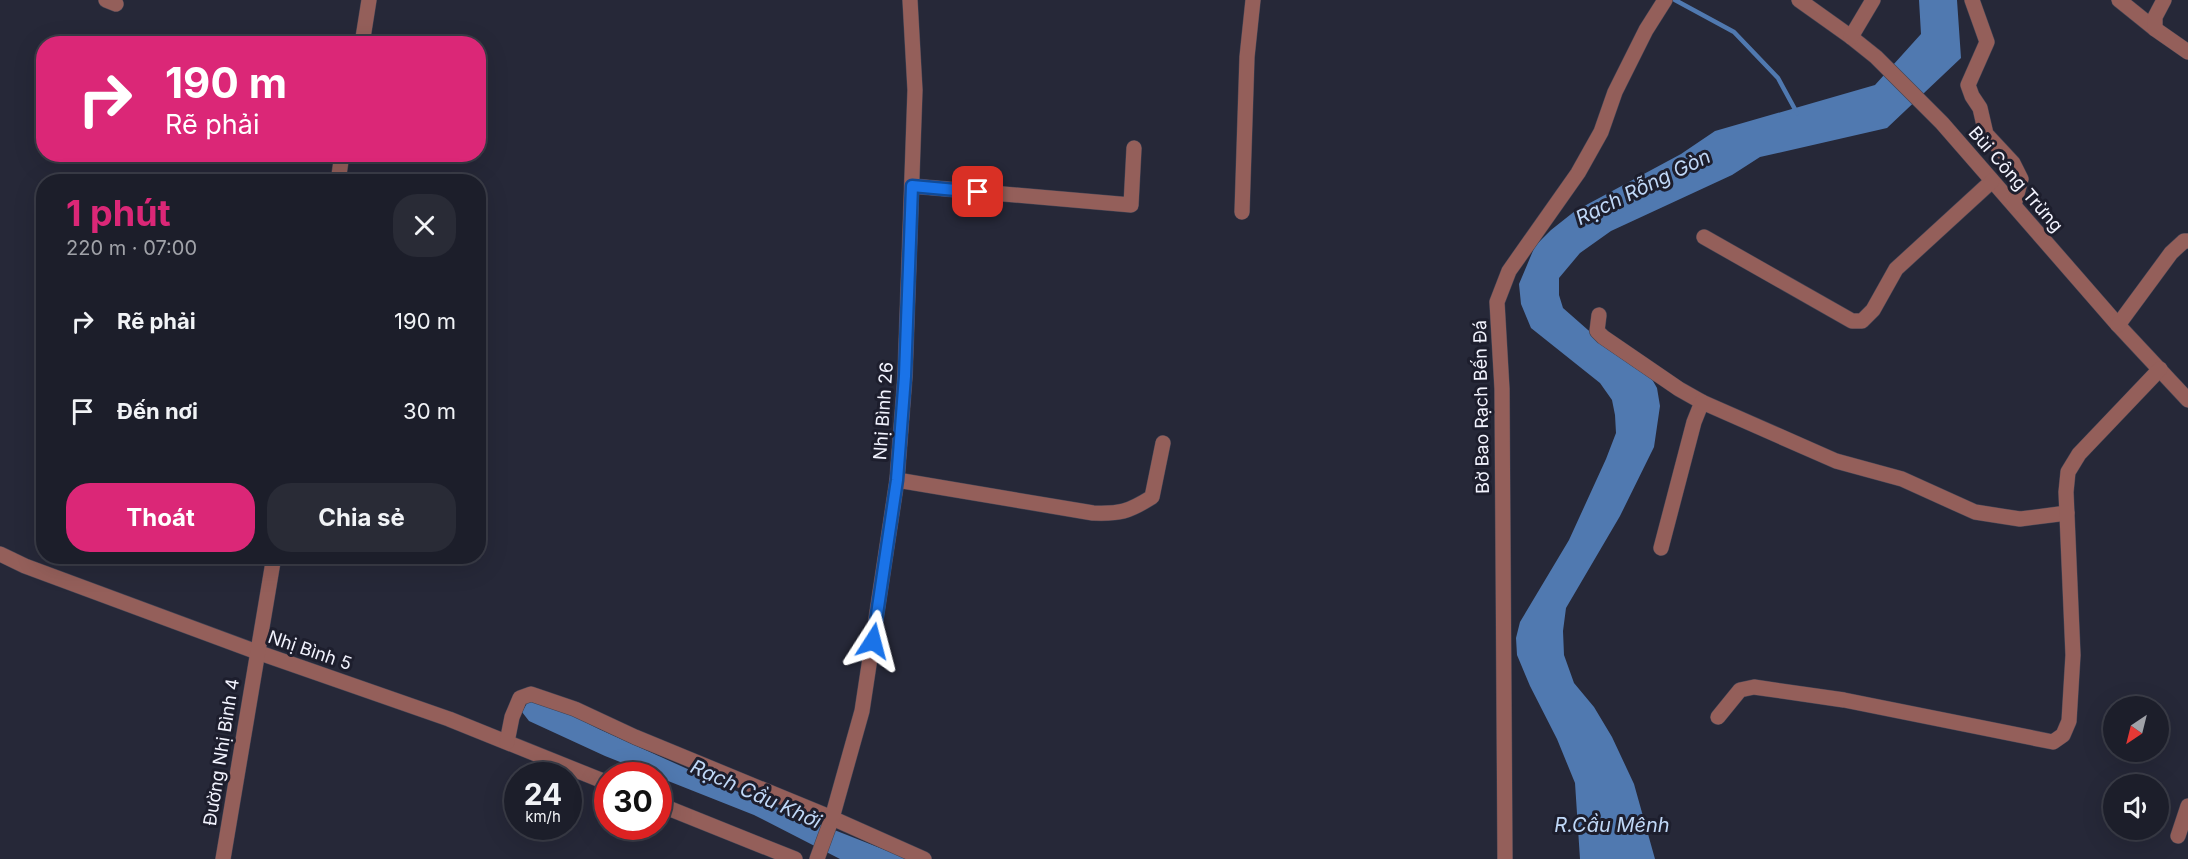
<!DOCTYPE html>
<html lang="vi">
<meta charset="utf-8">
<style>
body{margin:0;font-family:Inter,sans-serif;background:#292b36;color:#f1f3f6;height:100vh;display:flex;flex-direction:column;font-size:22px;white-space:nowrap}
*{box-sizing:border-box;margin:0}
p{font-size:20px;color:#a0a2a8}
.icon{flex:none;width:33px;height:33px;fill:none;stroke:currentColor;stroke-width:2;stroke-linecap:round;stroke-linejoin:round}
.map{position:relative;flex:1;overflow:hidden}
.side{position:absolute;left:36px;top:174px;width:450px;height:390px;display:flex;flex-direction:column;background:#1c1e2a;border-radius:24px;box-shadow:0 6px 24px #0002,0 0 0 2px #3a3c47}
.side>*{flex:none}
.guide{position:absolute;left:36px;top:36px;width:450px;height:126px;border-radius:24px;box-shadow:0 6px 24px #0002,0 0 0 2px #3a3c47;background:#db2777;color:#fff;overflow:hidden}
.needle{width:39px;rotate:215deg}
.fabs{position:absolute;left:2103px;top:696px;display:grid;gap:12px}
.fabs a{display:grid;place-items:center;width:66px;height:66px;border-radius:50%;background:#1c1e2a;box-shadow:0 6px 24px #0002,0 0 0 2px #3a3c47;font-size:30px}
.speed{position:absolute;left:504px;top:762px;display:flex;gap:12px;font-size:30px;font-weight:700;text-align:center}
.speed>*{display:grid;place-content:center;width:78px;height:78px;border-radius:50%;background:#1c1e2a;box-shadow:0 6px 24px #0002,0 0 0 2px #3a3c47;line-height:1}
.speed small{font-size:15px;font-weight:400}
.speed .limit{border:9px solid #d22;background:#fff;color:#111}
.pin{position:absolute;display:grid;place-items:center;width:51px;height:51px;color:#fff;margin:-26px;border-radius:12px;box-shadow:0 3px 9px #0006}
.me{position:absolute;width:66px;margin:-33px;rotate:9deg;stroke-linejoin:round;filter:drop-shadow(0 0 4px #0008)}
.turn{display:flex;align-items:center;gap:21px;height:126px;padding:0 30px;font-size:27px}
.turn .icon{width:78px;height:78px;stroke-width:2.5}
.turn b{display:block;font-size:42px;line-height:51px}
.round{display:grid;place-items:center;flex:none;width:63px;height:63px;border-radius:24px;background:#292b36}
.overview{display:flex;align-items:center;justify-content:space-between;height:102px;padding:0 30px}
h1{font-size:36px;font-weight:700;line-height:45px;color:#db2777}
.button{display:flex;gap:12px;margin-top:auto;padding:12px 30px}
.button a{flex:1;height:69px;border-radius:24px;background:#db2777;color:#fff;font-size:24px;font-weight:700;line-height:69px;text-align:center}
.button a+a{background:#292b36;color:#f1f3f6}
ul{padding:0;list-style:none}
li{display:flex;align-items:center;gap:18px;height:90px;padding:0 30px}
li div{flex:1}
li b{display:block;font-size:22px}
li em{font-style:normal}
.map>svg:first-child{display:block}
.water{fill:#5079b0}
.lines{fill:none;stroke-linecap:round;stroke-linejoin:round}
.stream{stroke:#5079b0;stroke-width:4.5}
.minor-casing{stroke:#434454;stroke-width:16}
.minor{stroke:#945f5a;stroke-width:15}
.route-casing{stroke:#114b97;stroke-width:15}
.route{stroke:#1a73e8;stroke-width:10}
.labels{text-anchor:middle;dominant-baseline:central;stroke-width:6;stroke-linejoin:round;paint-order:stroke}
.street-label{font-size:18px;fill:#f2f3fe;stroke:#1d1e2d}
.water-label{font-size:20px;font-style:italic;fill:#c0d8f7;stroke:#1d1e2d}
</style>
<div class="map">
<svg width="2188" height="859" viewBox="0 0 2188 859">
<rect width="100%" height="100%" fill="#262838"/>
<!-- water -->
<g class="water">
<path d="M1919 0H1957L1961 58 1887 128 1760 157 1732 175 1611 231 1580 253 1559 278V295L1563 308 1588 330 1649 374 1657 388 1660 406 1654 447 1620 516 1566 608 1563 631 1564 655 1574 683 1594 707 1612 737 1634 784 1655 859H1580L1575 783 1557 739 1530 686 1517 655 1516 638 1520 622 1569 540 1606 459 1616 433 1615 415 1612 400 1600 383 1531 328 1521 304 1519 284 1535 246 1551 230 1575 211 1681 154 1715 131 1875 85 1921 34Z"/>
<path d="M530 698H539L599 729 743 794 908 859H840L754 815 605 756 529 721 522 712Z"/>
</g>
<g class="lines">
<!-- stream -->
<path class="stream" d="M1675 0 1734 32 1778 78 1797 113"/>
<!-- minor casing -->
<g class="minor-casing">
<g id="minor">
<path d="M106 0 116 4"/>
<path d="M1799 0 1851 37 1876 57 1942 123 2118 325 2188 400"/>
<path d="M1972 0 1987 42 1968 85 1972 96 1980 108 1986 134 2013 163 2021 179 2014 205"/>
<path d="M2119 0 2155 29"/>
<path d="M2164 0 2155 17V29L2188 52"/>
<path d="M1851 37 1873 0"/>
<path d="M362 44 369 0"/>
<path d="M338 182 342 154"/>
<path d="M912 186 1131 205 1134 148"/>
<path d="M1242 212 1247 57 1253 0"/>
<path d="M1704 237 1852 321H1862L1873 310 1896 269 1992 181"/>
<path d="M1599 315 1597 331 1603 337 1679 389 1702 402"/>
<path d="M2118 325 2171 253 2184 241H2188"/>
<path d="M897 480 1093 513C1120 514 1128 512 1152 497L1163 443"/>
<path d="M1661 548 1694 422 1702 402 1836 461 1902 479 1975 512 2020 519 2067 513"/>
<path d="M0 554 25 566 257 652 449 719 608 783"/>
<path d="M1718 717 1740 690 1754 687 1844 700 2053 742 2063 735 2069 721 2073 655 2066 492 2068 472 2079 454 2160 369"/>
<path d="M507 742 512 717 520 698 531 694 575 709 635 737 832 818 924 859"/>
<path d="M658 804 795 859"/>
<path d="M2178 836 2188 806"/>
<path d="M223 859 274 556"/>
<path d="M817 859 832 818 862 711 897 480 905 376 915 90 910 0"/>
<path d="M1505 859 1502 389 1497 302 1509 271 1578 173 1601 132 1615 92 1646 30 1665 0"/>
</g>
</g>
<!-- minor -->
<use href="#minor" class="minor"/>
</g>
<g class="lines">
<!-- route casing -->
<g class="route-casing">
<path id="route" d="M873 641 897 480 905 376 912 186 978 192"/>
</g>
<!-- route -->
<use href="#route" class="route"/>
</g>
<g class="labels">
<!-- street labels -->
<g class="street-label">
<text transform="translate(2016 179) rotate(49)">Bùi Công Trừng</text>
<text transform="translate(1481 407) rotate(-91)">Bờ Bao Rạch Bến Đá</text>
<text transform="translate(883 411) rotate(-86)">Nhị Bình 26</text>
<text transform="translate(310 650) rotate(19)">Nhị Bình 5</text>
<text transform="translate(221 752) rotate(-81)">Đường Nhị Bình 4</text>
</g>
<!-- water labels -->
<g class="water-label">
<text transform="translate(1643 187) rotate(-26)">Rạch Rỗng Gòn</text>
<text transform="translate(756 794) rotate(24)">Rạch Cầu Khởi</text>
<text x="1612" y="825">R.Cầu Mênh</text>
</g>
</g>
</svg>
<div class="fabs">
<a><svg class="needle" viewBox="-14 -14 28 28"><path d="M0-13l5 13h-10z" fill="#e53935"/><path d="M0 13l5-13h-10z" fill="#a0a2a8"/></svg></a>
<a><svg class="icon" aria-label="sound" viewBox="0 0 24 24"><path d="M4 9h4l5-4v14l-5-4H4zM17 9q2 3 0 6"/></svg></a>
</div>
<div class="speed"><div>24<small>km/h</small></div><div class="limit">30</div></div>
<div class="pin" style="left:978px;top:192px;background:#d93025"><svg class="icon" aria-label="arrive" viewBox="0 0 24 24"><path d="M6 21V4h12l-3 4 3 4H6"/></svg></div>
<svg class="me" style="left:873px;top:641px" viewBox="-20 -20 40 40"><path d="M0-17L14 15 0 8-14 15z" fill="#1a73e8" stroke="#fff" stroke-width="4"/></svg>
<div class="guide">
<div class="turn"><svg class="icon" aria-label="right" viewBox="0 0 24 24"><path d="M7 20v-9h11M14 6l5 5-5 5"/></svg><div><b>190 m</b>Rẽ phải</div></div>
</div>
<section class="side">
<div class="overview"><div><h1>1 phút</h1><p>220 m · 07:00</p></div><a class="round"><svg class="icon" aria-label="close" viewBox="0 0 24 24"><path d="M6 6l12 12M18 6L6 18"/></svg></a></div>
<ul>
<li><svg class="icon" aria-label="right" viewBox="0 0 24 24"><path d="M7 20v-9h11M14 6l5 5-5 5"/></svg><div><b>Rẽ phải</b></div><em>190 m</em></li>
<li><svg class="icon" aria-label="arrive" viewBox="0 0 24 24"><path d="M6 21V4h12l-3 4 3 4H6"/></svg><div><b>Đến nơi</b></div><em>30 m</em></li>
</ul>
<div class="button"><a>Thoát</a><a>Chia sẻ</a></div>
</section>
</div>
